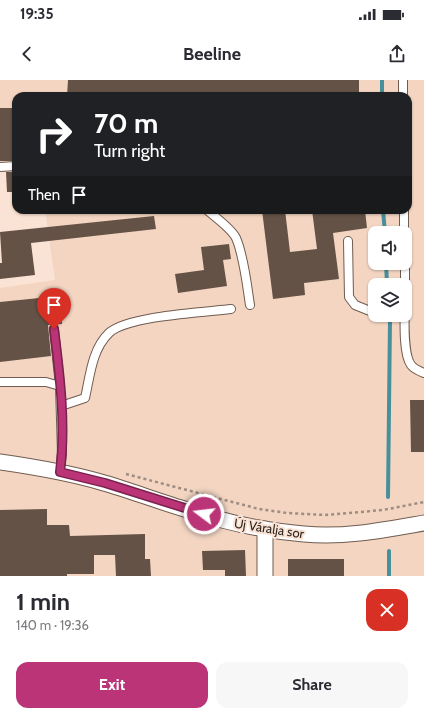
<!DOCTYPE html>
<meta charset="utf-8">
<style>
body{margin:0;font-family:Cabin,sans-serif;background:#f7f7f7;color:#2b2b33;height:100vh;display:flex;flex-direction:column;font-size:15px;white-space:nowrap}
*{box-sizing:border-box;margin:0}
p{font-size:13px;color:#7c7c81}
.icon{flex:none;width:22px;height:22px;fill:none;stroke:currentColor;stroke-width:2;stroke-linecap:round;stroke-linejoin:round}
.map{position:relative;height:496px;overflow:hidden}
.details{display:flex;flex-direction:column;background:#fff;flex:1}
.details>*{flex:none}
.banner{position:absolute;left:12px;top:12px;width:400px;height:122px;border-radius:12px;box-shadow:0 1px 3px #0004;background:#202124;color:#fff;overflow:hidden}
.fabs{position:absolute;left:368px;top:146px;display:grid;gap:8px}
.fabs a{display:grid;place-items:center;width:44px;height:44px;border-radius:8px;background:#fff;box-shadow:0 1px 3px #0004;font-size:20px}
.pin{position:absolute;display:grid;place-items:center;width:34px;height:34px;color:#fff;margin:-41px -17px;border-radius:50% 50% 50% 0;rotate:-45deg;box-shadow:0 0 4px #0007}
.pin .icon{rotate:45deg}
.me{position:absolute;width:44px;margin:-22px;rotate:285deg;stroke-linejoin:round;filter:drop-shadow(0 0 3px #0008)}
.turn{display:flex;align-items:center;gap:14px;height:84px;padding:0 16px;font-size:18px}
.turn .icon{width:52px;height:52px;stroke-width:2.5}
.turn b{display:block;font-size:28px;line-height:34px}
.then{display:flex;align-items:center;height:38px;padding:0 16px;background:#0003;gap:8px;font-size:15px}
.round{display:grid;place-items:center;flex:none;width:42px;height:42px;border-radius:12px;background:#f7f7f7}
.overview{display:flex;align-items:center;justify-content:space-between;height:68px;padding:0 16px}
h1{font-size:24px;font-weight:700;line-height:30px}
.primary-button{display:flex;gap:8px;margin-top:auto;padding:8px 16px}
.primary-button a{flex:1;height:46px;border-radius:12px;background:#ba3477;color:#fff;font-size:16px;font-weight:700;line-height:46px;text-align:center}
.primary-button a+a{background:#f7f7f7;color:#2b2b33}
.status{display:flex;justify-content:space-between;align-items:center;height:28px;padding:0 20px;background:#fff;direction:ltr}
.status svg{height:11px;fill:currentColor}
header{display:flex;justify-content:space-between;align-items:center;height:52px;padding:0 16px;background:#fff;font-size:18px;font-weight:700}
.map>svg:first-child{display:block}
.built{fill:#f3d5c2;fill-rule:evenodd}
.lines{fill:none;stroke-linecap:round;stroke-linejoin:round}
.stream{stroke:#45909b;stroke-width:4}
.building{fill:#655246}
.service-casing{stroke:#705c50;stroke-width:10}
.minor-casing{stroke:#705c50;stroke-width:17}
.path{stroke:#9d8d82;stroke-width:2.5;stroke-dasharray:3 3;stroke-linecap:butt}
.service{stroke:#fff;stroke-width:8}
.minor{stroke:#fff;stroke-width:15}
.route-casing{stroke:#79224d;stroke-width:10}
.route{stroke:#ba3477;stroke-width:7}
.labels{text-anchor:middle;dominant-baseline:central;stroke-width:4;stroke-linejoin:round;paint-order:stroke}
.street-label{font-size:13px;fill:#2f2721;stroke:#fae3d4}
</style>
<div class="status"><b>19:35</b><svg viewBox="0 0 49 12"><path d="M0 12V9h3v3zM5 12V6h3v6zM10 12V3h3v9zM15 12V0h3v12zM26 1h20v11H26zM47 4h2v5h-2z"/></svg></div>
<header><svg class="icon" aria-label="back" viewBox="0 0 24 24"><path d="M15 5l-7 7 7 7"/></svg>Beeline<svg class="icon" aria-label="share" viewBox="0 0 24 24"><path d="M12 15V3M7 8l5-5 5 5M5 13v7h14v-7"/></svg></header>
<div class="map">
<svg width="424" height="496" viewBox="0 0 424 496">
<rect width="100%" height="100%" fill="#fae3d4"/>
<!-- built -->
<path class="built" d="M0 0H424V496H0V208L55 200 45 130H408V16H16V93L0 92ZM375 153H405V183H375ZM375 205H405V235H375Z"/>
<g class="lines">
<!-- stream -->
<g class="stream">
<path d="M382 0V16"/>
<path d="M383 130 385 153"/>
<path d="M386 183 387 205"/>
<path d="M388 417 390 240"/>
<path d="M389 496V471"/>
</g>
</g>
<!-- building -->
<g class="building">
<path d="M68 0H359V16H67Z"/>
<rect x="0" y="28" width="16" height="53"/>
<path d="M6 92H16V112H7Z"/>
<path d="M262 130H285L290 172 317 169 312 130H365L367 148 333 153 339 199 304 203 305 215 273 219Z"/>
<path d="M154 136 156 149 31 163 35 195 0 199V183H2L0 152Z"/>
<path d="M229 164 231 179 223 180 227 206 178 213 175 194 204 190 201 167Z"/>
<path d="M59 216 62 244H53L48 245 51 276 0 282V222Z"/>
<path d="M410 320H424V372H411Z"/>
<path d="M47 429V445H69L70 456 145 454V479H150L151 496H116L115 475H94V494H67V496H0V430Z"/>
<path d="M245 470 246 496H225V490H203L202 471Z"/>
<rect x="288" y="479" width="56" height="17"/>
</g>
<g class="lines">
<!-- service casing -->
<g class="service-casing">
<g id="service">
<path d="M403 0V16"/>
<path d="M0 87 16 86"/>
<path d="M207 130C215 137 232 149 236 158 244 176 247 206 250 225"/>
<path d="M404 130V153"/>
<path d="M348 161 349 217 355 225 375 233"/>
<path d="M405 183V205"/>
<path d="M405 216C405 232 402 273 411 285 414 289 419 291 424 293"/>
<path d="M54 249 60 306"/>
<path d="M0 302H46L60 306 62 373 60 392"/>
<path d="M61 326 85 318C90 296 92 269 109 253 127 236 205 232 231 229"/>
</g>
</g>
<!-- minor casing -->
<g class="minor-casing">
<g id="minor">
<path d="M0 382C35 387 70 393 104 403 132 411 160 422 188 430 225 442 264 451 304 454 344 458 384 450 424 443"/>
<path d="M265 449V496"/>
</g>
</g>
<!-- path -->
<path class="path" d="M126 394 259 429 287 433 325 435 383 430 424 422"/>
<!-- service -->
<use href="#service" class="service"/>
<!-- minor -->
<use href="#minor" class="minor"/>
</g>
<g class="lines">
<!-- route casing -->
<g class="route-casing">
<path id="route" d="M54 249C60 296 66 345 60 392L105 403 204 434"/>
</g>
<!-- route -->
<use href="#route" class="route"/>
</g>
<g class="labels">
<!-- street labels -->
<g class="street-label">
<text transform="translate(269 448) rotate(9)">Új Váralja sor</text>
</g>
</g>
</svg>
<div class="fabs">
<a><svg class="icon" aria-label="sound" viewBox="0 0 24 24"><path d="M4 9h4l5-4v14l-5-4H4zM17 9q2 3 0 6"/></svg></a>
<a><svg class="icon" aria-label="layers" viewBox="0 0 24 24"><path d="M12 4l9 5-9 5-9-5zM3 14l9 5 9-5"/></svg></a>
</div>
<div class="pin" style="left:54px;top:249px;background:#d93025"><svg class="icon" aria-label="arrive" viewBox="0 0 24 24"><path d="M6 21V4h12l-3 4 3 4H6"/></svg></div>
<svg class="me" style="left:204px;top:434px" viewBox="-20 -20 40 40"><circle r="17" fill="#ba3477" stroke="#fff" stroke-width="3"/><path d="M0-11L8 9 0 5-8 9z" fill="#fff"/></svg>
<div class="banner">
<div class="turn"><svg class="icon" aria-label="right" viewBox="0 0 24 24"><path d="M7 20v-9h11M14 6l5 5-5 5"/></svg><div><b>70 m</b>Turn right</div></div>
<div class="then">Then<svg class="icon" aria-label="arrive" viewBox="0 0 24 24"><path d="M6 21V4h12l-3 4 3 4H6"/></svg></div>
</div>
</div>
<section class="details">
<div class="overview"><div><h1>1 min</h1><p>140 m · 19:36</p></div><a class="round" style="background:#d93025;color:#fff"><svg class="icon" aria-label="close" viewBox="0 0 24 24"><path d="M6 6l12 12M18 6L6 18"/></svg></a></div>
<div class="primary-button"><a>Exit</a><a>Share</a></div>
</section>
